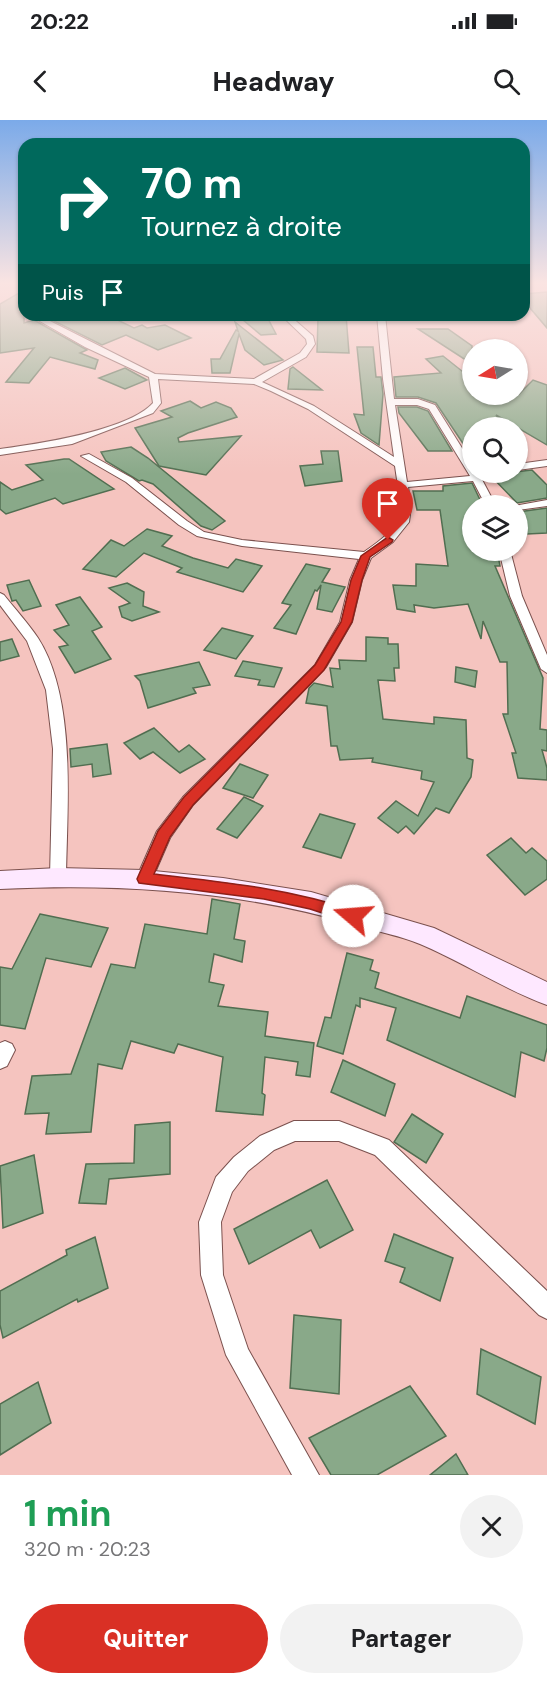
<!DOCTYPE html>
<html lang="fr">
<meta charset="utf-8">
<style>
body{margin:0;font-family:"DM Sans",sans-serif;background:#f2f2f2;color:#202124;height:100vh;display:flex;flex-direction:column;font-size:22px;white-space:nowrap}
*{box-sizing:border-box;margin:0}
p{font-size:20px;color:#757577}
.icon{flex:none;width:33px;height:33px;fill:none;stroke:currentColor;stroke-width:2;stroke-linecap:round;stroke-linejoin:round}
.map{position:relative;height:1355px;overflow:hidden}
.side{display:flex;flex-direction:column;background:#fff;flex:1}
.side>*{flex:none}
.top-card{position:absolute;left:18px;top:18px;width:512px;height:183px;border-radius:18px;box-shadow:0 2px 4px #0004;background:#00695c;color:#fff;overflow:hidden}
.needle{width:39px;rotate:259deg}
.controls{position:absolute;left:462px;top:219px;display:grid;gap:12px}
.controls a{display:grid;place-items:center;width:66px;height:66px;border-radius:50%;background:#fff;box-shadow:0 2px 4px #0004;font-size:30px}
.pin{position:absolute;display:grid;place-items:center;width:51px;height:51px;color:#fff;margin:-62px -26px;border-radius:50% 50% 50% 0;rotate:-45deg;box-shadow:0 0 6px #0007}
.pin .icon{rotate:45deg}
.me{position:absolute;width:66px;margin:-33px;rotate:288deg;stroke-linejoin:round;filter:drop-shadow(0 0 4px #0008)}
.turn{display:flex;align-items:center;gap:21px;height:126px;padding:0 24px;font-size:27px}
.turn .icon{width:78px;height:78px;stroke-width:2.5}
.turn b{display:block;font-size:42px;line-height:51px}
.then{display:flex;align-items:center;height:57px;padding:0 24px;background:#0003;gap:12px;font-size:22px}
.round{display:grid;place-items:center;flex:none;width:63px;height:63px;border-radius:32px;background:#f2f2f2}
.summary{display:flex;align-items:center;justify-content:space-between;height:102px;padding:0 24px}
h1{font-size:36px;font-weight:700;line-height:45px;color:#1e9e55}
.action{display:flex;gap:12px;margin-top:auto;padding:12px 24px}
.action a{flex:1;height:69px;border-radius:36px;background:#d93025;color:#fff;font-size:24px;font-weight:700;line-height:69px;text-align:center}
.action a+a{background:#f2f2f2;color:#202124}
.status{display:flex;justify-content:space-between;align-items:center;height:42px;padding:0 30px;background:#fff;direction:ltr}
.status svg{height:16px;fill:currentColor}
header{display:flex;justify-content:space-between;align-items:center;height:78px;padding:0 24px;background:#fff;font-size:27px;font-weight:700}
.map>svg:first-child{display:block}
.building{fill:#89a989;stroke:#516e51;stroke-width:1.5}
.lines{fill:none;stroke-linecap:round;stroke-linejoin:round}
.street-casing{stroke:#7b514e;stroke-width:2}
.secondary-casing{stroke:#7b514e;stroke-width:2}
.street{fill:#fff;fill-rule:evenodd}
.secondary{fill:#fee8ff;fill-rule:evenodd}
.route{fill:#d93025;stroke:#8d1f18;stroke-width:1.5}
</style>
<div class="status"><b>20:22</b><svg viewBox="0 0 49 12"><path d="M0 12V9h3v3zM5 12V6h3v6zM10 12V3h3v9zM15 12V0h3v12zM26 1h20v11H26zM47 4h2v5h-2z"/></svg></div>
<header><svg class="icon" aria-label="back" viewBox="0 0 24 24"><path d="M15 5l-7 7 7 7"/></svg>Headway<svg class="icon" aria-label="search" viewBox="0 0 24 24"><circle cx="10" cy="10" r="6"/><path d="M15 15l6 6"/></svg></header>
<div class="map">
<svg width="547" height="1355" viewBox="0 0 547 1355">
<rect width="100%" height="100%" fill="#f5c4bf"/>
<!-- building -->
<g class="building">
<path d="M24 170V203L34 200 87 230 80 233 98 240 95 249 50 237 29 263 6 262 34 228 0 233V184Z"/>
<path d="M547 172V208L524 181V174Z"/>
<path d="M52 195H107L134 208 142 205 147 208 165 205 191 218 158 230 126 215 102 225 46 197Z"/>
<path d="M237 195H266L276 214 261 215Z"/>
<path d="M335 195H346L349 233 317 232 318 198 334 200Z"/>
<path d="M235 202 283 240 264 245 245 230 239 214 230 253H212L211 239H220L236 210 238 211Z"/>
<path d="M418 209H448L472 226V244Z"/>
<path d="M357 227H373L376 257H381L383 274 379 325 361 313 354 294 364 295Z"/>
<path d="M443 236 472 259V274H519L533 260 547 265V325L496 295 506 308H472V337L436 283 418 277H396L394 257 441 253 426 239Z"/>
<path d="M293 247 322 270 288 269 290 249Z"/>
<path d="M125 248 147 260 125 269 99 258Z"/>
<path d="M190 281 201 288 216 282 231 288 237 297 188 313 178 318 179 322 241 316 206 355 159 346 135 308 172 297 161 291Z"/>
<path d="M398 287H417L428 291 452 331H428L399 293Z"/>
<path d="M131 327 148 338 225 401 212 410 201 406 153 364 142 360 139 361 106 341 101 332Z"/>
<path d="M321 331H338L342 361 305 366 300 346 323 344Z"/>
<path d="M64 339H69L114 369 63 384 55 378 6 394 0 389V362L12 370 43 360 26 345Z"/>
<path d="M532 350 547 365V378L517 383 490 355Z"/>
<path d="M472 363 483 386H472V430H497L500 446H495L543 558 540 609 547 610V631L542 630 547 648V660L518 658 512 633H516L503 594H508L507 542H500L483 501 481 519 468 484 434 488 414 485 415 492 397 489 393 465 416 466V444L448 446 440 390H417L413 371H443V366Z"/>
<path d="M547 388V413L527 414 526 410 518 411V392Z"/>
<path d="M147 409 172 416 162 426 193 438 228 448 236 439 262 446 243 472 177 452 182 448 144 433 116 457 83 449 111 420 124 426Z"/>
<path d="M306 444 330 449 322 462 345 467 332 492 317 489 321 465 317 471 315 470 296 514 274 508 291 485 282 483Z"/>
<path d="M29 460 41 486 23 491 16 480 12 481 7 465Z"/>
<path d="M127 463 144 472 143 486 159 492 132 501 122 497 119 487 130 483 109 468Z"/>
<path d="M80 477 102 507 92 511 111 539 75 553 59 527 68 525 54 510 69 505 56 485Z"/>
<path d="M222 508 253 516 236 539 204 530Z"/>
<path d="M366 517 388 518V524H398L399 548H394L395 561 378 560 383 599 434 604V597L466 600 467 638 473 640 471 657 449 693 436 688 414 714 406 706 398 713 378 698 396 681 418 696 434 662 421 659 422 651 372 642 373 638 340 640 337 626H331L327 586 306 583 309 568 314 563 333 567 330 548 340 549 339 540 366 541Z"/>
<path d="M12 519 19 536 0 541V522Z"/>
<path d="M243 541 282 548 274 567 258 565 260 560 235 556Z"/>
<path d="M199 542 210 565 193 568 196 573 148 588 140 561 135 556Z"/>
<path d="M456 547 477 551 475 567 455 562Z"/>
<path d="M154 608 179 632 189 625 205 639 180 653 153 632 140 639 124 623Z"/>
<path d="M107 624 111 654 93 657 92 644 71 647 70 629Z"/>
<path d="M240 644 268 655 253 678 223 668Z"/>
<path d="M244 677 263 686 237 718 217 709Z"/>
<path d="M320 694 355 704 341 738 303 727Z"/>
<path d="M511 718 526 733 532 728 547 741V759L525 775 487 735Z"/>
<path d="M212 779 240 784 234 819 245 821 242 842 214 834 209 862 224 865 218 886 268 892 265 916 314 923 310 957 296 955 298 942 265 937 262 973 265 975 263 995 216 991 223 937 178 924 174 933 131 921 122 949 98 944 91 1012 46 1014 49 993 25 994 32 956 71 954 111 844 135 848 145 804 207 814Z"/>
<path d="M40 794 108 808 91 847 46 838 25 909 0 905V847L12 849Z"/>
<path d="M347 833 373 840 370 850 379 853 375 868 460 898 467 876 547 905V928L544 941 521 932 515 977 387 920 396 888 360 878V887L356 885 343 934 317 926 325 897 331 898Z"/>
<path d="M343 940 395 964 385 996 331 972Z"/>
<path d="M412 994 443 1014 426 1043 394 1022Z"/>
<path d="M170 1002V1054L109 1059 106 1084 79 1083 86 1044 134 1043 135 1005Z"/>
<path d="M34 1035 43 1093 3 1108 0 1046Z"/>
<path d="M327 1060 353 1110 320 1128 311 1110 249 1144 234 1109Z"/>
<path d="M394 1114 453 1138 440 1181 400 1162 405 1148 385 1141Z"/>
<path d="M95 1117 108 1168 78 1182 77 1179 3 1218 0 1205V1171L67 1135 66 1130Z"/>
<path d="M294 1195 341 1200 339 1274 290 1268Z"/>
<path d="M481 1229 541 1257 535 1304 477 1274Z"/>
<path d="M38 1262 51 1303 0 1335V1284Z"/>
<path d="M410 1266 446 1316 377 1355H331L309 1318Z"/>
<path d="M456 1334 468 1355H430Z"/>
</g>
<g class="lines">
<!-- street casing -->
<g class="street-casing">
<g id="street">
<path d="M38 195 155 254 254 259 300 233 307 224 306 219 281 195H289L313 216 315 224 306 237 262 262 314 286 394 337 383 259 377 195H385L394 279H418L435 285 472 344V352H478L496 386H486L473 361 408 367 411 387 409 402 393 422 371 438 362 460 352 502 326 547 193 685 170 718 150 764 144 765 138 764 136 759 157 711 183 677 315 545 340 502 350 460 359 439 242 426 197 416 179 405 126 362 81 336 89 334 132 358 187 401 204 412 242 420 364 432C409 401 402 396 395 346L308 289 271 271 254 264 158 259 161 283 153 293 72 324 0 335V329C37 324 128 311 153 283L149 257 85 227 31 196ZM395 285H417L429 289 470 356 407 362Z"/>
<path d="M547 340V346L518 350V344Z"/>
<path d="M547 380V386L518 390V386H514Z"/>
<path d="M499 430H510L522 476 547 535V553L541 549 510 476Z"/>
<path d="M0 473 4 475C15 489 28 503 38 518 77 579 67 686 66 757L64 762 58 763 52 762 50 757 53 629 46 570 27 521 0 485Z"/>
<path d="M5 921 12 924 15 930 7 946 0 949V923Z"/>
<path d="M294 1001H339L389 1020 547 1171V1199L539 1195 375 1035 339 1021H295L274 1030 248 1051 232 1072 221 1102 223 1155 248 1229 319 1355H292L226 1235 201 1155 199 1102 216 1057 234 1037 260 1016Z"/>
</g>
</g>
<!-- secondary casing -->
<g class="secondary-casing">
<path id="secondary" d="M58 748 144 750 223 758 311 772 434 808 547 862V885C503 869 463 842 420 824 401 816 379 812 359 806 243 771 121 763 0 769V751Z"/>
</g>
<!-- street -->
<use href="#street" class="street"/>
<!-- secondary -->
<use href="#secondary" class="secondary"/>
</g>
<!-- sky -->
<linearGradient id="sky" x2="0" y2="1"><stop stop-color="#7baae9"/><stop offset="0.46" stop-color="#fae4e2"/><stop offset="1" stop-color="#fae4e2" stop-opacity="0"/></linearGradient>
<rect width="547" height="354" fill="url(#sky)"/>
<!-- route -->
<path class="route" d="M388 417 393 420 392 422 370 437 362 460 352 502 324 550 193 685 170 717 154 754C225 762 291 769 359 792L361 796 359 801 353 803 310 789 264 779 139 763 137 759 158 711 184 677 315 545 341 502 351 460 361 436Z"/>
</svg>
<div class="controls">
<a><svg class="needle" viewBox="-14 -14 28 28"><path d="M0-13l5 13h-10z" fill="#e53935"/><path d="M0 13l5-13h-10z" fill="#757577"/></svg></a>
<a><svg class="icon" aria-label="search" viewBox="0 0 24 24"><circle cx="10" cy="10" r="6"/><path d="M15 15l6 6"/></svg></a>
<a><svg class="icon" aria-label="layers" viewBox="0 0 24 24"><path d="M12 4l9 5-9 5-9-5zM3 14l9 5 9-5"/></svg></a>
</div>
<div class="pin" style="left:388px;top:420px;background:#d93025"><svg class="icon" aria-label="arrive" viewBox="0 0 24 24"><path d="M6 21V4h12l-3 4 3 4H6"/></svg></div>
<svg class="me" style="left:353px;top:796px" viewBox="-20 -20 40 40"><circle r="19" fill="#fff"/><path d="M0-13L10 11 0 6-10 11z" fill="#d93025"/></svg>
<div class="top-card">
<div class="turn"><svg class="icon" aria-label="right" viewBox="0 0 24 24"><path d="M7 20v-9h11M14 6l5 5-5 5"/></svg><div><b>70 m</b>Tournez à droite</div></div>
<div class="then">Puis<svg class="icon" aria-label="arrive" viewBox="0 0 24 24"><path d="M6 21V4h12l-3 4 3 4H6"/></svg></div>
</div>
</div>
<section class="side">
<div class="summary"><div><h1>1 min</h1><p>320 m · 20:23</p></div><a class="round"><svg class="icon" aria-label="close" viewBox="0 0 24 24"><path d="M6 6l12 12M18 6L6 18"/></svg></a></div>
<div class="action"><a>Quitter</a><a>Partager</a></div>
</section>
